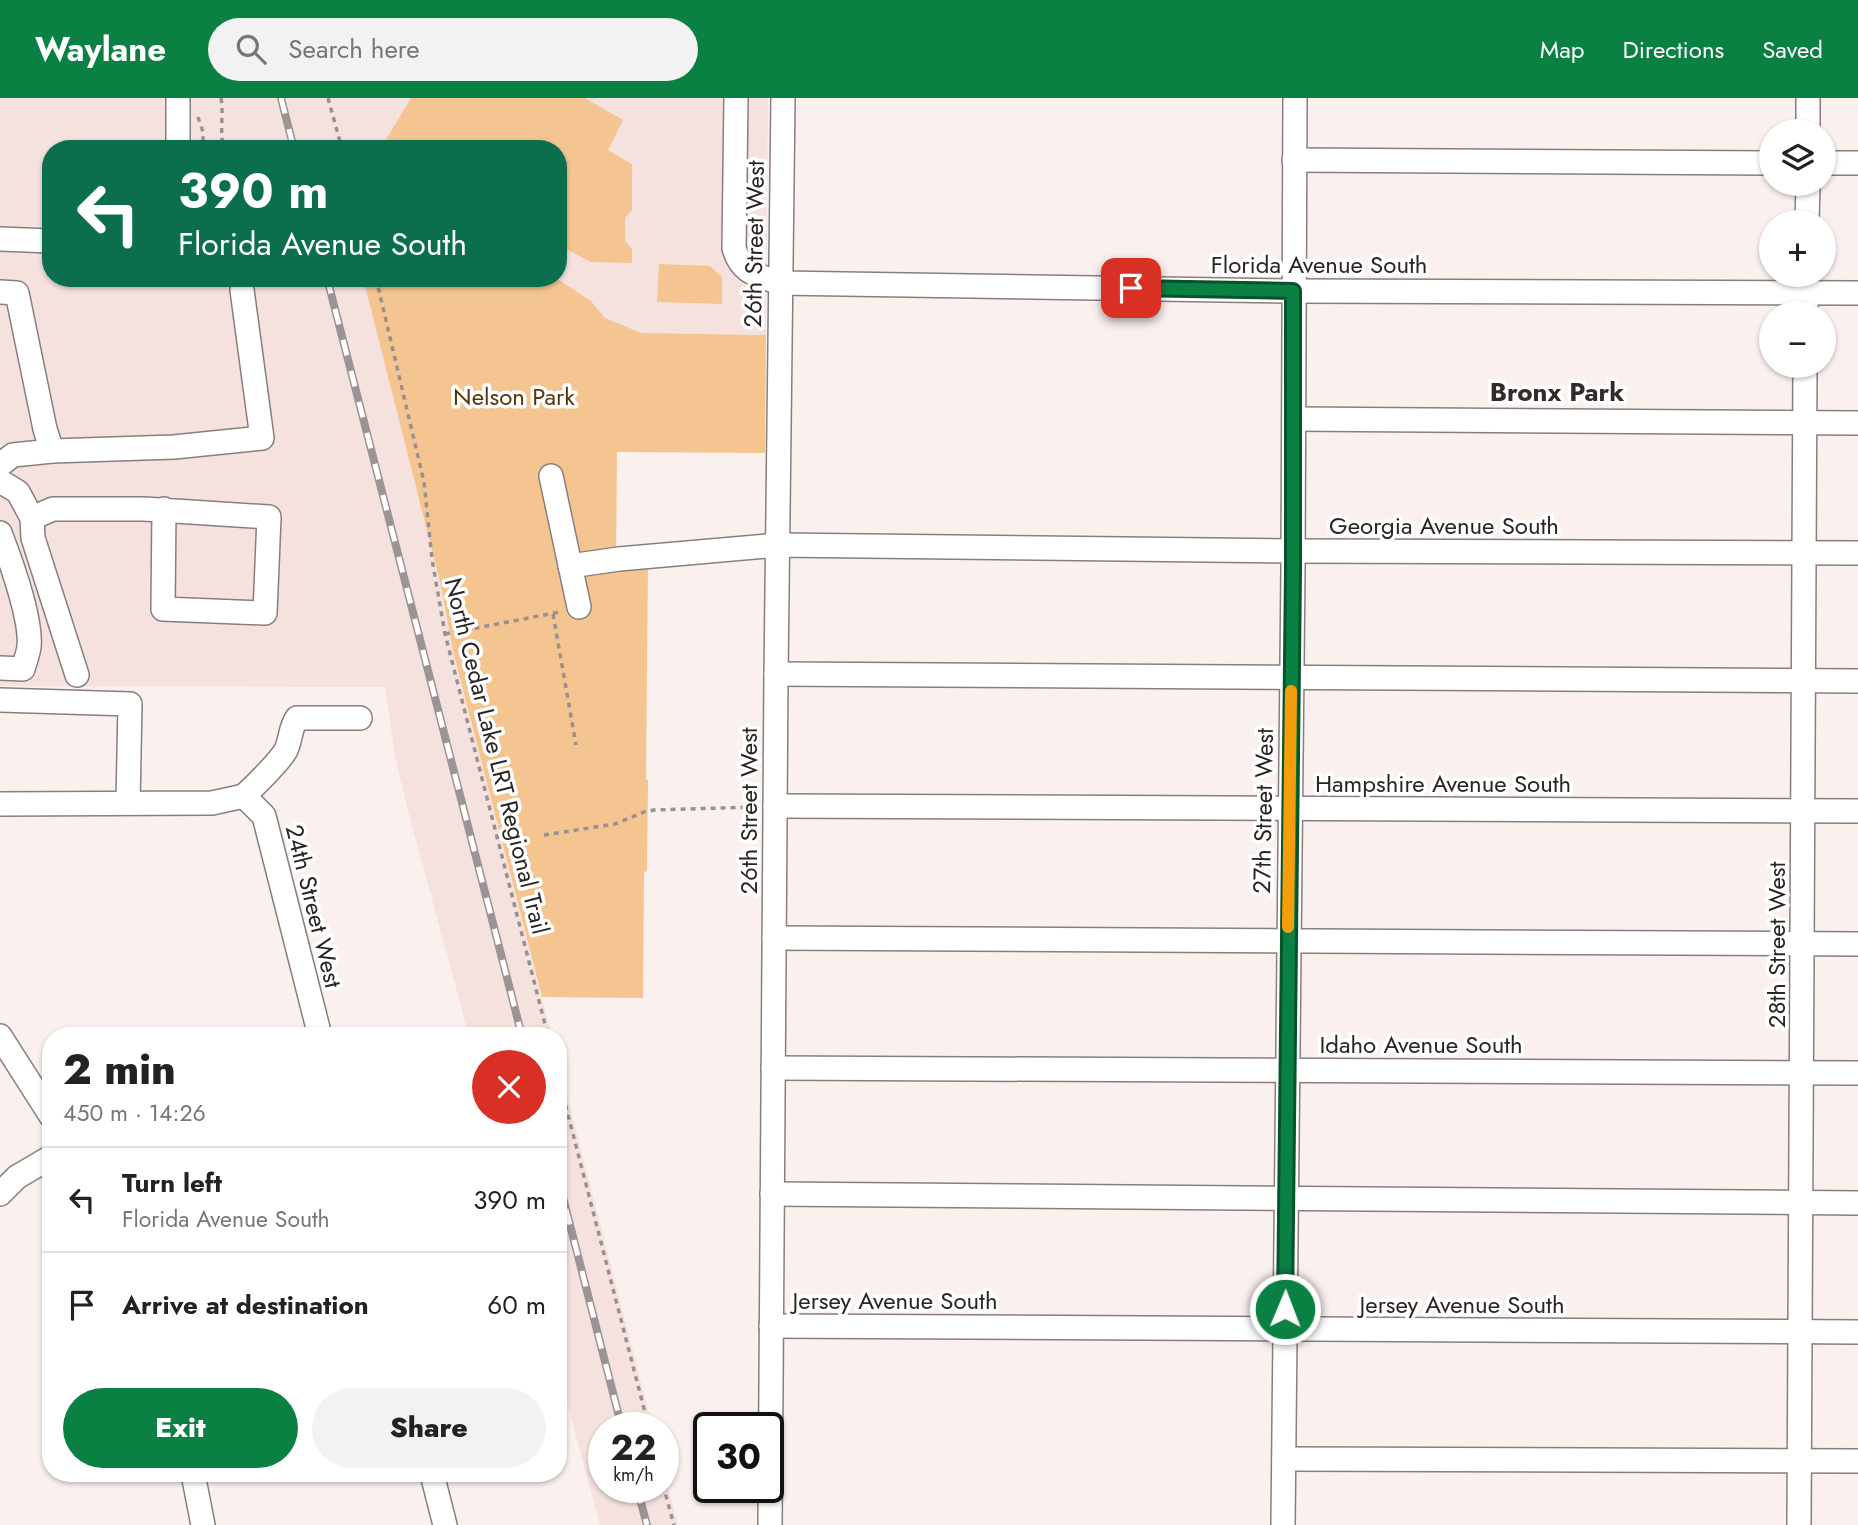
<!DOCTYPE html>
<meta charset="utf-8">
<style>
body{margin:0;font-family:Jost,sans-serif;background:#f2f2f2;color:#222;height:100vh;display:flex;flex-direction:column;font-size:26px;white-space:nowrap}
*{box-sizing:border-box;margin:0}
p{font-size:23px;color:#767676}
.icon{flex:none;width:38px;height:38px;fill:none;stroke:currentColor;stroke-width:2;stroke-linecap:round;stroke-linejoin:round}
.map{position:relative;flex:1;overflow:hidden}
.panel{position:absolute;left:42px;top:929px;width:525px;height:455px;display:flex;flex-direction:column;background:#fff;border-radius:28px;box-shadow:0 2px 5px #0004}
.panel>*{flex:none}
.guide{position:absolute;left:42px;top:42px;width:525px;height:147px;border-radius:28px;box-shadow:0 2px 5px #0004;background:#0b6e4f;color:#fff;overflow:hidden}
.fabs{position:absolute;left:1759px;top:21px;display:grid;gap:14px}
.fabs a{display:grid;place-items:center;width:77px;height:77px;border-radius:50%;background:#fff;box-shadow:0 2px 5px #0004;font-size:35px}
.speed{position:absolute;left:588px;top:1314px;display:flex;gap:14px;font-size:35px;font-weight:700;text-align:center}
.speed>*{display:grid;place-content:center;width:91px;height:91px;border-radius:50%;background:#fff;box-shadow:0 2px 5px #0004;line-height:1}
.speed small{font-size:18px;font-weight:400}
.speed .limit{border:4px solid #111;border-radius:10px;background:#fff;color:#111}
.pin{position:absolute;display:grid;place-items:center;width:60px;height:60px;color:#fff;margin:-30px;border-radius:14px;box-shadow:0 4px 10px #0006}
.me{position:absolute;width:77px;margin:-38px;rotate:1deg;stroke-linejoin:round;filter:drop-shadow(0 0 5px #0008)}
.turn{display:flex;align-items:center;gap:24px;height:147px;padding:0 21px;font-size:32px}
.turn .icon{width:91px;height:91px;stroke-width:2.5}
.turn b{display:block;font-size:49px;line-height:60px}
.round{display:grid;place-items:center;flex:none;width:74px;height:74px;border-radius:37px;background:#f2f2f2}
.head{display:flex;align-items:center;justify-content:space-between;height:119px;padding:0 21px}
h1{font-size:42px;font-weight:800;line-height:52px}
.action{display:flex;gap:14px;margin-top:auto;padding:14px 21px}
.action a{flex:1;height:80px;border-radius:42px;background:#0b8043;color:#fff;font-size:28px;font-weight:800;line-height:80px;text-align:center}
.action a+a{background:#f2f2f2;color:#222}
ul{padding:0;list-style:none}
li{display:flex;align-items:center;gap:21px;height:105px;padding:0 21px;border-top:2px solid #e0e0e0}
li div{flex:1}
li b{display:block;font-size:26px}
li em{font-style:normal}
header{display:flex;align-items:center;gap:42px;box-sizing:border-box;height:98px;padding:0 35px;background:#0b8043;color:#fff}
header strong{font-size:33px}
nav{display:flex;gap:38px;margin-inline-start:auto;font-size:24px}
.search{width:490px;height:63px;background:#f2f2f2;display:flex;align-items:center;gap:18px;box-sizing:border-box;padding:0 24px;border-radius:38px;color:#767676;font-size:26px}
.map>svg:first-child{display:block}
.built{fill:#f5e2df}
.green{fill:#f4c590}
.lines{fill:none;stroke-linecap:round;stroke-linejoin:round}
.minor-casing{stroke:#887f7d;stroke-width:26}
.path{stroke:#989190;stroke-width:3.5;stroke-dasharray:5 5;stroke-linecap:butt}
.minor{stroke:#fff;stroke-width:23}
.rail-casing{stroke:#9a9492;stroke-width:8}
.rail{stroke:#fff;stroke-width:5;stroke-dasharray:16;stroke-linecap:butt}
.route-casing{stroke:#07532c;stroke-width:18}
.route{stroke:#0b8043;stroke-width:12}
.slow{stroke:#f59e0b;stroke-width:12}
.labels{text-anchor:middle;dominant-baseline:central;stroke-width:7;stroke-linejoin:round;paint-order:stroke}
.street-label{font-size:24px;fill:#282524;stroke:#fff}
.park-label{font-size:24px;fill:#57370a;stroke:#fff}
.neighbourhood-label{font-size:26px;font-weight:bold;fill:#322b2a;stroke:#fff}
</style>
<header>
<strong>Waylane</strong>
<div class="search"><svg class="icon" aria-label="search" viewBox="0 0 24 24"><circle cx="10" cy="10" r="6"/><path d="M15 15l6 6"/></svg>Search here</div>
<nav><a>Map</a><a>Directions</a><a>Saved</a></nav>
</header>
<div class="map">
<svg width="1858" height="1427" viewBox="0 0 1858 1427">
<rect width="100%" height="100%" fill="#faf1ef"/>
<!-- built -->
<g class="built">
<path d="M0 0H768L766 237 641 236 605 220 591 203 556 180H558V51H335L330 48V51H51V180H363L440 484 453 553 552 938H469L407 709 395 658 385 589 0 588Z"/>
<path d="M558 962 653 1330H604V1390H663V1369L678 1427H600L558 1271Z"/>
</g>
<!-- green -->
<g class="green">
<path d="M411 0H585L623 22 608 52 632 66V112L625 120V143L632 151V165L591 164 558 147V51H394L384 45Z"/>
<path d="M659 166 710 168 722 179V206L657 204Z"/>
<path d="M363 180H556L591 203 605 220 641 235 766 237 765 355 617 354 616 467 648 464 646 681 648 682 647 773 644 774 643 900 542 899 453 553 440 484Z"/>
</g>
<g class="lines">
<!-- minor casing -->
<g class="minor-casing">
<g id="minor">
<path d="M736 0 734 150C741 176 758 177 780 185L1293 193 1858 195"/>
<path d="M1808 0V33"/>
<path d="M178 51V0"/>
<path d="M1294 62 1771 65"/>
<path d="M1824 65H1858"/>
<path d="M1807 124 1808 86"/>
<path d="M0 141 51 143"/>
<path d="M0 194 17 195 45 331 52 353 174 349 262 340 242 192"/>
<path d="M1806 215V177"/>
<path d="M1294 321 1858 325"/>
<path d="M0 367 13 357 52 353"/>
<path d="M551 378 579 509"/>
<path d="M0 383 18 394 32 420 33 440 77 577"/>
<path d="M32 420 53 411H144L269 419 265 515 163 511 164 411"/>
<path d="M0 435C10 461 32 522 29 549 28 556 25 564 23 571L0 570"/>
<path d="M570 468 619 461 778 447 1293 453 1858 455"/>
<path d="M776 576 1858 583"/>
<path d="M0 602 130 606 128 705"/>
<path d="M244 698 264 718 320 938"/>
<path d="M244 698C255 687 279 665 286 652 291 641 290 630 297 620H360"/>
<path d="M0 706 212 705 244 698"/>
<path d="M775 708 1858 713"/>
<path d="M774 840 1858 846"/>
<path d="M0 938 51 1018"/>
<path d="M773 970 1858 975"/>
<path d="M0 1096 17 1079 51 1059"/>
<path d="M772 1096 1858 1105"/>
<path d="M771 1228 1858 1234"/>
<path d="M1284 1361 1858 1363"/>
<path d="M193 1376 203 1427"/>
<path d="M432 1376 445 1427"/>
<path d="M770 1427 776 576 783 0"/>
<path d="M1283 1427 1293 471 1295 0"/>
<path d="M1799 1427 1805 268"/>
</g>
</g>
<!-- path -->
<g class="path">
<path d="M221 0C224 17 219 34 224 51"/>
<path d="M328 0 342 51"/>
<path d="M198 19 203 34V51"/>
<path d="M376 180 424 384 432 461 445 536 548 938"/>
<path d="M553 516 576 647"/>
<path d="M445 536 560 514"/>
<path d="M544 737 615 726 644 714 654 712 755 709"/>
<path d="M558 978 649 1330"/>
<path d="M663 1387 674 1427"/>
</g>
<!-- minor -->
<use href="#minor" class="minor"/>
<!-- rail casing -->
<g class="rail-casing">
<g id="rail">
<path d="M281 0 294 51"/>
<path d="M327 180 522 938"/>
<path d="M558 1080 622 1330"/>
<path d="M637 1390 647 1427"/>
</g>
</g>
<!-- rail -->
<use href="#rail" class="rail"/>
</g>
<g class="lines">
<!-- route casing -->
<g class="route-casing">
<path id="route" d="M1131 190 1293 193V471L1285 1211"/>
</g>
<!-- route -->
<use href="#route" class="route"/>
<!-- slow -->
<path class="slow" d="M1288 829 1291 593"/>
</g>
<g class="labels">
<!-- street labels -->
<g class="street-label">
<text transform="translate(754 146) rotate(-89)">26th Street West</text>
<text x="1319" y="166">Florida Avenue South</text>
<text x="1444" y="427">Georgia Avenue South</text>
<text transform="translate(497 658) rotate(76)">North Cedar Lake LRT Regional Trail</text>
<text x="1443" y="685">Hampshire Avenue South</text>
<text transform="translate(748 713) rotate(-90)">26th Street West</text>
<text transform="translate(1263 713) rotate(-89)">27th Street West</text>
<text transform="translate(314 808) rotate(76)">24th Street West</text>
<text transform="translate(1776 847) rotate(-90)">28th Street West</text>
<text x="1421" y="946">Idaho Avenue South</text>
<text x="895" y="1202">Jersey Avenue South</text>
<text x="1462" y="1206">Jersey Avenue South</text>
</g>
<!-- park labels -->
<g class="park-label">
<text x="514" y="298">Nelson Park</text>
</g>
<!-- neighbourhood labels -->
<g class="neighbourhood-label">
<text x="1557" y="294">Bronx Park</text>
</g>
</g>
</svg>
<div class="fabs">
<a><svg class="icon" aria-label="layers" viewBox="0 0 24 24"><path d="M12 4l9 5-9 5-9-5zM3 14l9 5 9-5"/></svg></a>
<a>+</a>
<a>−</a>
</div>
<div class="speed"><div>22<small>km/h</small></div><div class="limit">30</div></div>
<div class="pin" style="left:1131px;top:190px;background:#d93025"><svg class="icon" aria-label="arrive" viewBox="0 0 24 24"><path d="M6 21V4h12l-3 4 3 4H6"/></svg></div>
<svg class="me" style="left:1285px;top:1211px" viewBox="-20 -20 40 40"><circle r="17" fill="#0b8043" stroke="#fff" stroke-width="3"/><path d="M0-11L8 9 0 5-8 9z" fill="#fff"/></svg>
<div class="guide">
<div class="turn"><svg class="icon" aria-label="left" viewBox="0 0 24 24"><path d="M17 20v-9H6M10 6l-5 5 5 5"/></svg><div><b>390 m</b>Florida Avenue South</div></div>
</div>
<section class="panel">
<div class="head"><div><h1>2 min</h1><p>450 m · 14:26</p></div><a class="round" style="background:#d93025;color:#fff"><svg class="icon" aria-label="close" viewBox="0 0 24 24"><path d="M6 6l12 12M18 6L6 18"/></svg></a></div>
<ul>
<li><svg class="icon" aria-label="left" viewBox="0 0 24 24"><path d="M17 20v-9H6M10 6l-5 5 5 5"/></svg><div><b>Turn left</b><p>Florida Avenue South</p></div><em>390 m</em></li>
<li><svg class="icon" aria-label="arrive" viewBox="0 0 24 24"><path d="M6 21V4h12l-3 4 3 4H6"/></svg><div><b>Arrive at destination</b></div><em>60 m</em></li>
</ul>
<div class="action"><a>Exit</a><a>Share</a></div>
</section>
</div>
